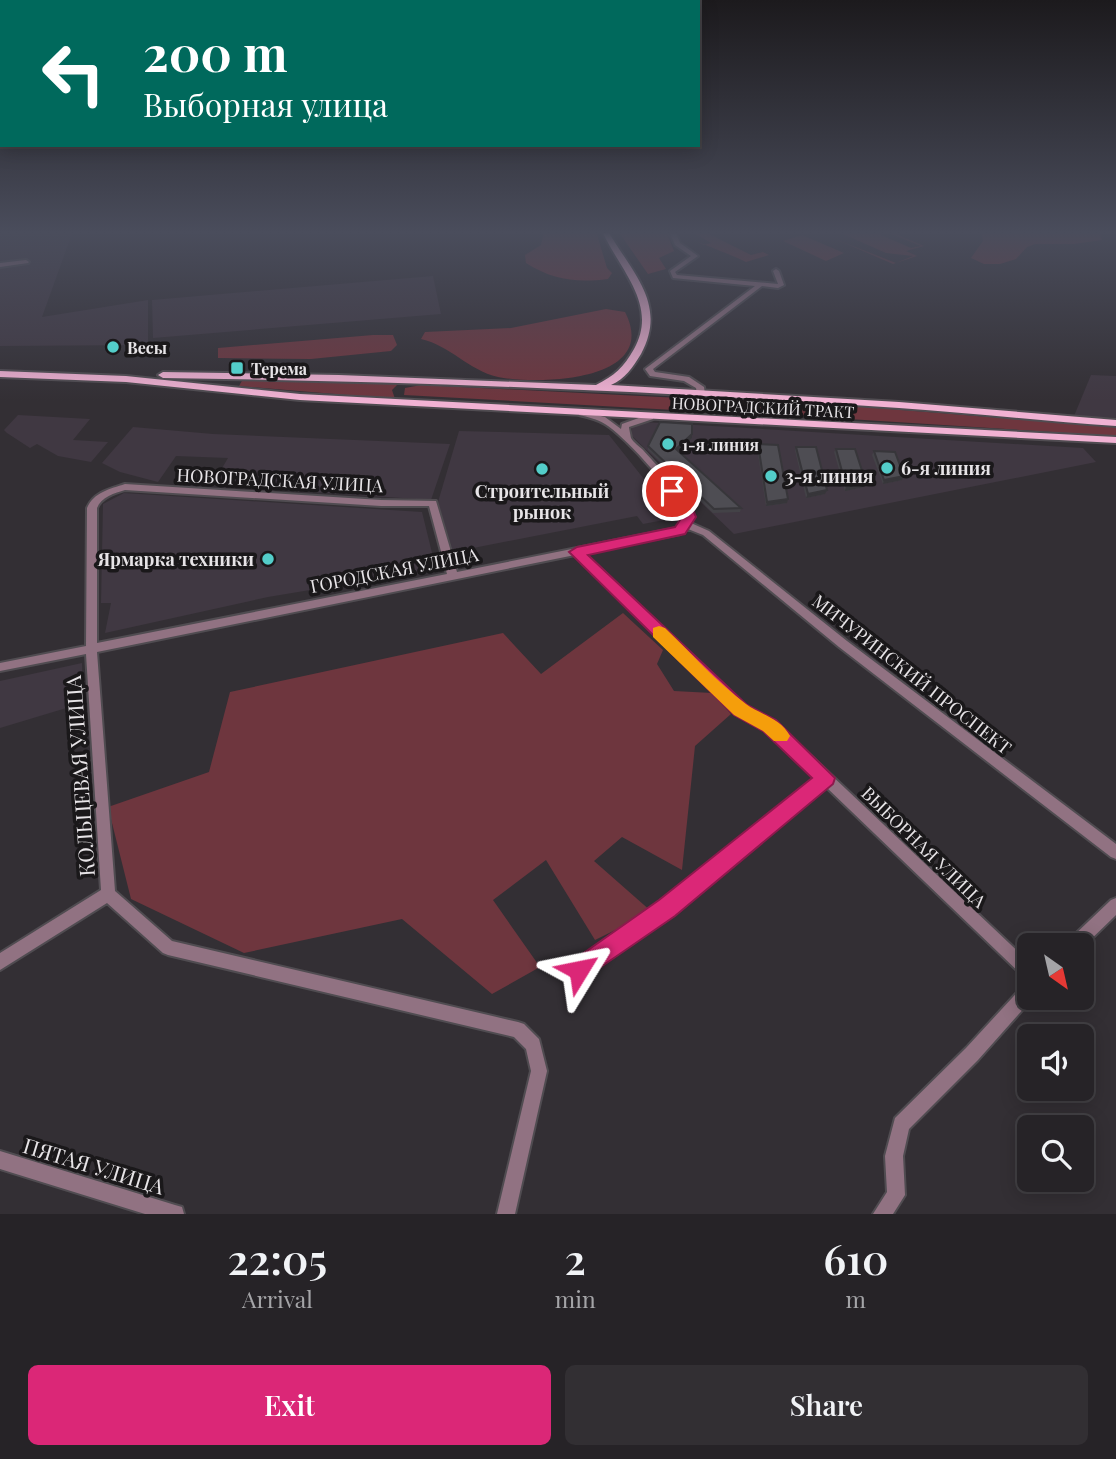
<!DOCTYPE html>
<meta charset="utf-8">
<style>
body{margin:0;font-family:"Playfair Display",serif;background:#322f33;color:#f1f3f6;height:100vh;display:flex;flex-direction:column;font-size:26px;white-space:nowrap}
*{box-sizing:border-box;margin:0}
p{font-size:23px;color:#a4a4a7}
.icon{flex:none;width:38px;height:38px;fill:none;stroke:currentColor;stroke-width:2;stroke-linecap:round;stroke-linejoin:round}
.map{position:relative;height:1214px;overflow:hidden}
.side{display:flex;flex-direction:column;background:#262327;flex:1}
.side>*{flex:none}
.banner{position:absolute;left:0px;top:0px;width:700px;height:147px;box-shadow:0 4px 18px #0003,0 0 0 2px #424044;background:#00695c;color:#fff;overflow:hidden}
.needle{width:46px;rotate:146deg}
.buttons{position:absolute;left:1017px;top:933px;display:grid;gap:14px}
.buttons a{display:grid;place-items:center;width:77px;height:77px;border-radius:10px;background:#262327;box-shadow:0 4px 18px #0003,0 0 0 2px #424044;font-size:35px}
.pin{position:absolute;display:grid;place-items:center;width:60px;height:60px;color:#fff;margin:-30px;border:4px solid #fff;border-radius:50%;box-shadow:0 2px 7px #0007}
.me{position:absolute;width:77px;margin:-38px;rotate:55deg;stroke-linejoin:round;filter:drop-shadow(0 0 5px #0008)}
.turn{display:flex;align-items:center;gap:24px;height:147px;padding:0 28px;font-size:32px}
.turn .icon{width:91px;height:91px;stroke-width:2.5}
.turn b{display:block;font-size:49px;line-height:60px}
.eta{display:flex;justify-content:space-evenly;align-items:center;height:119px;text-align:center}
.eta b{font-size:42px;font-weight:600;line-height:49px}
.action{display:flex;gap:14px;margin-top:auto;padding:14px 28px}
.action a{flex:1;height:80px;border-radius:10px;background:#db2777;color:#fff;font-size:28px;font-weight:600;line-height:80px;text-align:center}
.action a+a{background:#322f33;color:#f1f3f6}
.map>svg:first-child{display:block}
.built{fill:#403842}
.green{fill:#6e363e}
.lines{fill:none;stroke-linecap:round;stroke-linejoin:round}
.minor-casing{stroke:#504c51;stroke-width:4}
.major-casing{stroke:#504c51;stroke-width:4}
.minor{fill:#917282;fill-rule:evenodd}
.major{fill:#f1b2d3;fill-rule:evenodd}
.wall{fill:#434247}
.shaded-wall{fill:#37363a}
.building{fill:#4e4d53;stroke:#37363a;stroke-width:2}
.route{fill:#db2777;stroke:#8e194d;stroke-width:2}
.slow{fill:#f59e0b}
.poi-dot{fill:#53cdc9;stroke:#1a181a;stroke-width:2.5}
.labels{text-anchor:middle;dominant-baseline:central;stroke-width:7;stroke-linejoin:round;paint-order:stroke}
.far-poi-label{font-size:16px;font-weight:bold;fill:#e7e4e7;stroke:#1a181a;text-anchor:start}
.far-street-label{font-size:16px;fill:#e7e4e7;stroke:#1a181a}
.poi-label{font-size:18px;font-weight:bold;fill:#e7e4e7;stroke:#1a181a;text-anchor:start}
.street-label{font-size:18px;fill:#e7e4e7;stroke:#1a181a}
.near-street-label{font-size:21px;fill:#e7e4e7;stroke:#1a181a}
</style>
<div class="map">
<svg width="1116" height="1214" viewBox="0 0 1116 1214">
<rect width="100%" height="100%" fill="#332f34"/>
<!-- built -->
<g class="built">
<path d="M73 231 42 317 148 300V345L0 346V234Z"/>
<path d="M433 276 441 314 153 338 152 300Z"/>
<path d="M1091 375 1116 376V418L1074 416Z"/>
<path d="M18 415 90 419 73 440 108 442 91 462 58 456 37 444 30 448 7 433 4 430Z"/>
<path d="M644 422 1083 448 1096 462 734 534 632 436V427Z"/>
<path d="M133 427 213 434 450 444 431 500 212 485 228 458 176 456 158 482 120 472 102 463Z"/>
<path d="M459 431 609 435 675 518 643 524 637 516 453 552 438 502Z"/>
<path d="M124 493 422 512 436 569 268 597 105 633 111 603H101L103 504Z"/>
<path d="M82 663 83 703 0 728V681Z"/>
</g>
<!-- green -->
<g class="green">
<path d="M544 231H596L607 268 612 273 608 279C576 283 553 280 526 263L525 255 541 245Z"/>
<path d="M618 231H628L634 236 631 231H669L675 245 668 236 674 251 659 258 666 269 648 274Z"/>
<path d="M674 231 704 245 711 243 691 231H703L751 255 763 252 769 255 746 262C723 251 700 244 674 231Z"/>
<path d="M852 231H872L911 248 921 246 884 231H889L924 246 906 251 917 256 893 264 835 239 896 263 913 256 886 253 843 234Z"/>
<path d="M981 231H1099L1102 240 1074 244H1035L1027 247 1016 259 1000 264H984L971 258 983 241Z"/>
<path d="M802 235 844 253 826 261 783 241Z"/>
<path d="M606 309 625 312C661 382 538 385 498 377 468 370 451 346 421 339L425 332 511 328Z"/>
<path d="M373 335H393L397 345 391 351 311 359 218 358V348Z"/>
<path d="M243 379 398 384 392 390 395 399 239 386Z"/>
<path d="M421 385 799 404 809 411 801 417 404 395 405 388Z"/>
<path d="M814 403 1116 427V436L817 417 819 409Z"/>
<path d="M623 613 663 650 657 664 674 691 712 693 731 714 695 746 682 870 622 837 594 861 652 912 595 940 546 860 493 900 540 967 492 994 402 919 244 953 131 899 108 807 209 772 230 692 503 633 541 674Z"/>
</g>
<g class="lines">
<!-- minor casing -->
<g class="minor-casing">
<g id="minor">
<path d="M669 231H675L680 243 698 256 675 272 677 275 778 284 773 271 776 269 779 271 784 285 778 288 762 286 653 369 655 372 689 377 704 387 705 394 701 396 697 394 696 388 684 381 650 376 645 369 755 286 673 278 670 271 691 256 675 245Z"/>
<path d="M26 260 29 262 28 263 0 267V263Z"/>
<path d="M579 411 605 417 621 429 622 424 647 415H653V419L629 427C629 428 631 438 631 438 633 442 640 447 643 450 656 465 696 504 691 523L709 531 847 641 1116 844V859L1111 857 839 647 703 535 688 529 680 534 584 553 745 707 774 721 1029 962V980L1024 977 825 786 672 913 584 975 579 978 574 975 571 970 574 965 662 903 817 778 766 729 737 713 575 555 97 652 115 891 172 941 518 1022 524 1024 539 1039 547 1071 515 1214H497L531 1071 526 1049 514 1037 168 955 163 953 107 903 0 970V953L101 890 86 654 0 671V663L86 646 87 508C94 492 110 489 125 484L381 500 436 501 457 572 677 528 683 520C680 496 626 437 605 424 597 419 588 417 579 415ZM125 490 381 506H429L447 574 97 643V508C101 497 115 493 125 490Z"/>
<path d="M1116 898V915L1082 948V945H1067L1069 940 1111 900Z"/>
<path d="M1029 982V998H1033L978 1060 909 1129 903 1156 905 1195 893 1214H873L887 1192 885 1156 895 1118 966 1048 1024 985Z"/>
<path d="M0 1151 175 1205 182 1207 184 1214H145L0 1169Z"/>
</g>
</g>
<!-- major casing -->
<g class="major-casing">
<g id="major">
<path d="M602 231H608C632 273 668 304 641 354 633 367 625 379 611 385L899 402 1116 420V426C1044 421 972 413 899 408 654 391 409 381 163 378L158 375 163 372 339 375 596 385C614 376 624 367 634 349 659 305 619 269 602 231Z"/>
<path d="M0 371 126 376 300 394 1116 437V443L300 400 126 382 0 377Z"/>
</g>
</g>
<!-- minor -->
<use href="#minor" class="minor"/>
<!-- major -->
<use href="#major" class="major"/>
</g>
<!-- wall -->
<g class="wall">
<path d="M692 434V438L678 450 741 508 740 512 713 513 648 450V446Z"/>
<path d="M758 444 787 503 766 506 757 448Z"/>
<path d="M796 447 825 494 806 498 795 450Z"/>
<path d="M836 449 864 487 845 491 834 452Z"/>
<path d="M874 451 902 480 883 484 872 455Z"/>
</g>
<!-- shaded-wall -->
<g class="shaded-wall">
<path d="M692 434V438L676 453V449Z"/>
<path d="M904 476 902 480 883 484 884 480Z"/>
<path d="M866 483 864 487 845 491 846 486Z"/>
<path d="M827 490 825 494 806 498 808 494Z"/>
<path d="M788 499 787 503 766 506 767 502Z"/>
</g>
<!-- building -->
<g class="building">
<path d="M660 422 692 424V434L676 449 741 508 714 509 648 446Z"/>
<path d="M758 444 778 445 788 499 767 502Z"/>
<path d="M796 447H816L827 490 808 494Z"/>
<path d="M836 449H855L866 483 846 486Z"/>
<path d="M874 451 895 452 904 476 884 480Z"/>
</g>
<!-- sky -->
<linearGradient id="sky" x2="0" y2="1"><stop stop-color="#1c1a1d"/><stop offset="0.58" stop-color="#4a4d5c"/><stop offset="1" stop-color="#4a4d5c" stop-opacity="0"/></linearGradient>
<rect width="1116" height="401" fill="url(#sky)"/>
<!-- route -->
<path class="route" d="M672 487 691 505 696 517 685 534 588 555 747 705 776 720 835 778 833 784 675 916 579 982 571 979 567 970 571 962 659 900 812 778 763 731 734 715 569 552 577 547 675 527 682 517 680 509 665 491Z"/>
<!-- slow -->
<path class="slow" d="M659 626 665 628C691 653 717 682 746 704 761 715 781 718 790 736L787 741H774L763 731 734 715 653 637V628Z"/>
<!-- markers -->
<g class="poi-dot">
<circle cx="113" cy="347" r="7"/>
<rect x="230" y="361" width="14" height="14" rx="3.5"/>
<circle cx="668" cy="444" r="7"/>
<circle cx="887" cy="468" r="7"/>
<circle cx="542" cy="469" r="7"/>
<circle cx="771" cy="476" r="7"/>
<circle cx="268" cy="559" r="7"/>
</g>
<g class="labels">
<!-- far-poi labels -->
<g class="far-poi-label">
<text x="127" y="347">Весы</text>
<text x="251" y="368">Терема</text>
<text x="682" y="444">1-я линия</text>
</g>
<!-- far-street labels -->
<g class="far-street-label">
<text transform="translate(763 407) rotate(3)">НОВОГРАДСКИЙ ТРАКТ</text>
</g>
<!-- poi labels -->
<g class="poi-label">
<text x="901" y="468">6-я линия</text>
<text x="785" y="476">3-я линия</text>
<text x="542" y="491" text-anchor="middle">Строительный<tspan x="542" dy="21">рынок</tspan></text>
<text x="254" y="559" text-anchor="end">Ярмарка техники</text>
</g>
<!-- street labels -->
<g class="street-label">
<text transform="translate(280 480) rotate(3)">НОВОГРАДСКАЯ УЛИЦА</text>
<text transform="translate(394 570) rotate(-11)">ГОРОДСКАЯ УЛИЦА</text>
<text transform="translate(912 674) rotate(38)">МИЧУРИНСКИЙ ПРОСПЕКТ</text>
<text transform="translate(924 847) rotate(44)">ВЫБОРНАЯ УЛИЦА</text>
</g>
<!-- near-street labels -->
<g class="near-street-label">
<text transform="translate(79 776) rotate(-94)">КОЛЬЦЕВАЯ УЛИЦА</text>
<text transform="translate(94 1165) rotate(17)">ПЯТАЯ УЛИЦА</text>
</g>
</g>
</svg>
<div class="buttons">
<a><svg class="needle" viewBox="-14 -14 28 28"><path d="M0-13l5 13h-10z" fill="#e53935"/><path d="M0 13l5-13h-10z" fill="#a4a4a7"/></svg></a>
<a><svg class="icon" aria-label="sound" viewBox="0 0 24 24"><path d="M4 9h4l5-4v14l-5-4H4zM17 9q2 3 0 6"/></svg></a>
<a><svg class="icon" aria-label="search" viewBox="0 0 24 24"><circle cx="10" cy="10" r="6"/><path d="M15 15l6 6"/></svg></a>
</div>
<div class="pin" style="left:672px;top:491px;background:#d93025"><svg class="icon" aria-label="arrive" viewBox="0 0 24 24"><path d="M6 21V4h12l-3 4 3 4H6"/></svg></div>
<svg class="me" style="left:579px;top:970px" viewBox="-20 -20 40 40"><path d="M0-17L14 15 0 8-14 15z" fill="#db2777" stroke="#fff" stroke-width="4"/></svg>
<div class="banner">
<div class="turn"><svg class="icon" aria-label="left" viewBox="0 0 24 24"><path d="M17 20v-9H6M10 6l-5 5 5 5"/></svg><div><b>200 m</b>Выборная улица</div></div>
</div>
</div>
<section class="side">
<div class="eta">
<div><b>22:05</b><p>Arrival</p></div>
<div><b>2</b><p>min</p></div>
<div><b>610</b><p>m</p></div>
</div>
<div class="action"><a>Exit</a><a>Share</a></div>
</section>
